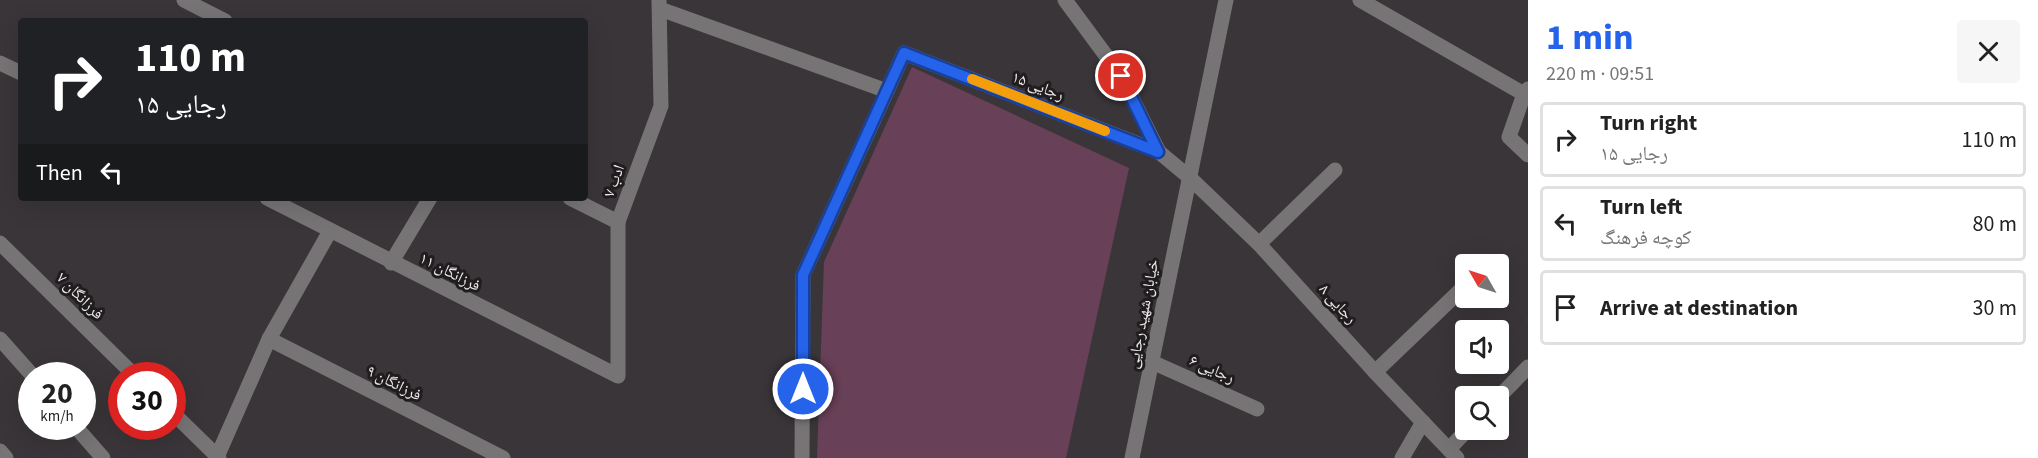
<!DOCTYPE html>
<meta charset="utf-8">
<style>
body{margin:0;font-family:"Source Sans 3","Noto Naskh Arabic",sans-serif;background:#f6f6f6;color:#222;height:100vh;display:flex;flex-direction:column;font-size:22px;white-space:nowrap}
*{box-sizing:border-box;margin:0}
p{font-size:20px;color:#767676}
.icon{flex:none;width:33px;height:33px;fill:none;stroke:currentColor;stroke-width:2;stroke-linecap:round;stroke-linejoin:round}
.map{position:relative;flex:1;overflow:hidden}
.details{display:flex;flex-direction:column;background:#fff;width:510px}
.details>*{flex:none}
.guide{position:absolute;left:18px;top:18px;width:570px;height:183px;border-radius:6px;box-shadow:0 6px 24px #0002;background:#202124;color:#fff;overflow:hidden}
.needle{width:39px;rotate:309deg}
.tools{position:absolute;left:1455px;top:254px;display:grid;gap:12px}
.tools a{display:grid;place-items:center;width:54px;height:54px;border-radius:6px;background:#fff;box-shadow:0 6px 24px #0002;font-size:30px}
.speed{position:absolute;left:18px;top:362px;display:flex;gap:12px;font-size:30px;font-weight:700;text-align:center}
.speed>*{display:grid;place-content:center;width:78px;height:78px;border-radius:50%;background:#fff;box-shadow:0 6px 24px #0002;line-height:1}
.speed small{font-size:15px;font-weight:400}
.speed .limit{border:9px solid #d22;background:#fff;color:#111}
.pin{position:absolute;display:grid;place-items:center;width:51px;height:51px;color:#fff;margin:-26px;border:3px solid #fff;border-radius:50%;box-shadow:0 2px 6px #0007}
.me{position:absolute;width:66px;margin:-33px;rotate:0deg;stroke-linejoin:round;filter:drop-shadow(0 0 4px #0008)}
.turn{display:flex;align-items:center;gap:21px;height:126px;padding:0 18px;font-size:27px}
.turn .icon{width:78px;height:78px;stroke-width:2.5}
.turn b{display:block;font-size:42px;line-height:51px}
.then{display:flex;align-items:center;height:57px;padding:0 18px;background:#0003;gap:12px;font-size:22px}
.round{display:grid;place-items:center;flex:none;width:63px;height:63px;border-radius:6px;background:#f6f6f6}
.head{display:flex;align-items:center;justify-content:space-between;height:102px;padding:0 18px}
h1{font-size:36px;font-weight:700;line-height:45px;color:#2563eb}
ul{padding:0;list-style:none}
li{display:flex;align-items:center;gap:18px;height:75px;margin:0 12px 9px;padding:0 6px;border:3px solid #e0e0e0;border-radius:6px}
li div{flex:1}
li b{display:block;font-size:22px}
li em{font-style:normal}
main{display:flex;flex:1;min-height:0}
.map>svg:first-child{display:block}
.green{fill:#684057}
.lines{fill:none;stroke-linecap:round;stroke-linejoin:round}
.minor{stroke:#777476;stroke-width:15}
.route-casing{stroke:#184099;stroke-width:15}
.route{stroke:#2563eb;stroke-width:10}
.slow{stroke:#f59e0b;stroke-width:10}
.labels{text-anchor:middle;dominant-baseline:central;stroke-width:6;stroke-linejoin:round;paint-order:stroke}
.street-label{font-size:16px;fill:#eeeaec;stroke:#201d1f}
</style>
<main>
<div class="map">
<svg width="1528" height="458" viewBox="0 0 1528 458">
<rect width="100%" height="100%" fill="#3a3538"/>
<!-- green -->
<path class="green" d="M912 67 1129 168 1066 458H817L824 262Z"/>
<g class="lines">
<!-- minor -->
<g class="minor">
<path d="M184 0 225 21"/>
<path d="M1065 0 1121 76 1159 152 1189 177 1259 244 1375 372 1457 458"/>
<path d="M1360 0 1524 94"/>
<path d="M660 9 887 91 904 53 1159 152"/>
<path d="M0 63 21 73"/>
<path d="M1528 89 1524 94 1509 137 1528 155"/>
<path d="M267 198 618 376V222L661 106 659 0"/>
<path d="M570 198 618 222"/>
<path d="M0 243 134 375"/>
<path d="M1259 244 1335 170"/>
<path d="M391 263 430 198"/>
<path d="M0 339 32 375"/>
<path d="M269 339 503 458"/>
<path d="M1152 362 1257 409"/>
<path d="M1375 372 1466 285"/>
<path d="M1498 398 1528 367"/>
<path d="M172 412 219 458"/>
<path d="M75 426 103 458"/>
<path d="M1449 449 1468 429"/>
<path d="M0 451 6 458"/>
<path d="M217 457 269 339 330 231"/>
<path d="M802 458 803 275 887 91"/>
<path d="M1132 458 1226 0"/>
<path d="M1402 458 1423 422"/>
</g>
</g>
<g class="lines">
<!-- route casing -->
<g class="route-casing">
<path id="route" d="M803 389V275L904 53 1158 152 1121 76"/>
</g>
<!-- route -->
<use href="#route" class="route"/>
<!-- slow -->
<path class="slow" d="M972 79 1105 131"/>
</g>
<g class="labels">
<!-- street labels -->
<g class="street-label">
<text transform="translate(1038 86) rotate(21)">رجایی ۱۵</text>
<text transform="translate(614 181) rotate(-70)">ادب ۷</text>
<text transform="translate(450 272) rotate(27)">فرزانگان ۱۱</text>
<text transform="translate(80 296) rotate(45)">فرزانگان ۷</text>
<text transform="translate(1338 304) rotate(48)">رجایی ۸</text>
<text transform="translate(1143 314) rotate(-79)">خیابان شهید رجایی</text>
<text transform="translate(1212 369) rotate(24)">رجایی ۶</text>
<text transform="translate(394 383) rotate(27)">فرزانگان ۹</text>
</g>
</g>
</svg>
<div class="tools">
<a><svg class="needle" viewBox="-14 -14 28 28"><path d="M0-13l5 13h-10z" fill="#e53935"/><path d="M0 13l5-13h-10z" fill="#767676"/></svg></a>
<a><svg class="icon" aria-label="sound" viewBox="0 0 24 24"><path d="M4 9h4l5-4v14l-5-4H4zM17 9q2 3 0 6"/></svg></a>
<a><svg class="icon" aria-label="search" viewBox="0 0 24 24"><circle cx="10" cy="10" r="6"/><path d="M15 15l6 6"/></svg></a>
</div>
<div class="speed"><div>20<small>km/h</small></div><div class="limit">30</div></div>
<div class="pin" style="left:1121px;top:76px;background:#d93025"><svg class="icon" aria-label="arrive" viewBox="0 0 24 24"><path d="M6 21V4h12l-3 4 3 4H6"/></svg></div>
<svg class="me" style="left:803px;top:389px" viewBox="-20 -20 40 40"><circle r="17" fill="#2563eb" stroke="#fff" stroke-width="3"/><path d="M0-11L8 9 0 5-8 9z" fill="#fff"/></svg>
<div class="guide">
<div class="turn"><svg class="icon" aria-label="right" viewBox="0 0 24 24"><path d="M7 20v-9h11M14 6l5 5-5 5"/></svg><div><b>110 m</b>رجایی ۱۵</div></div>
<div class="then">Then<svg class="icon" aria-label="left" viewBox="0 0 24 24"><path d="M17 20v-9H6M10 6l-5 5 5 5"/></svg></div>
</div>
</div>
<section class="details">
<div class="head"><div><h1>1 min</h1><p>220 m · 09:51</p></div><a class="round"><svg class="icon" aria-label="close" viewBox="0 0 24 24"><path d="M6 6l12 12M18 6L6 18"/></svg></a></div>
<ul>
<li><svg class="icon" aria-label="right" viewBox="0 0 24 24"><path d="M7 20v-9h11M14 6l5 5-5 5"/></svg><div><b>Turn right</b><p>رجایی ۱۵</p></div><em>110 m</em></li>
<li><svg class="icon" aria-label="left" viewBox="0 0 24 24"><path d="M17 20v-9H6M10 6l-5 5 5 5"/></svg><div><b>Turn left</b><p>کوچه فرهنگ</p></div><em>80 m</em></li>
<li><svg class="icon" aria-label="arrive" viewBox="0 0 24 24"><path d="M6 21V4h12l-3 4 3 4H6"/></svg><div><b>Arrive at destination</b></div><em>30 m</em></li>
</ul>
</section>
</main>
